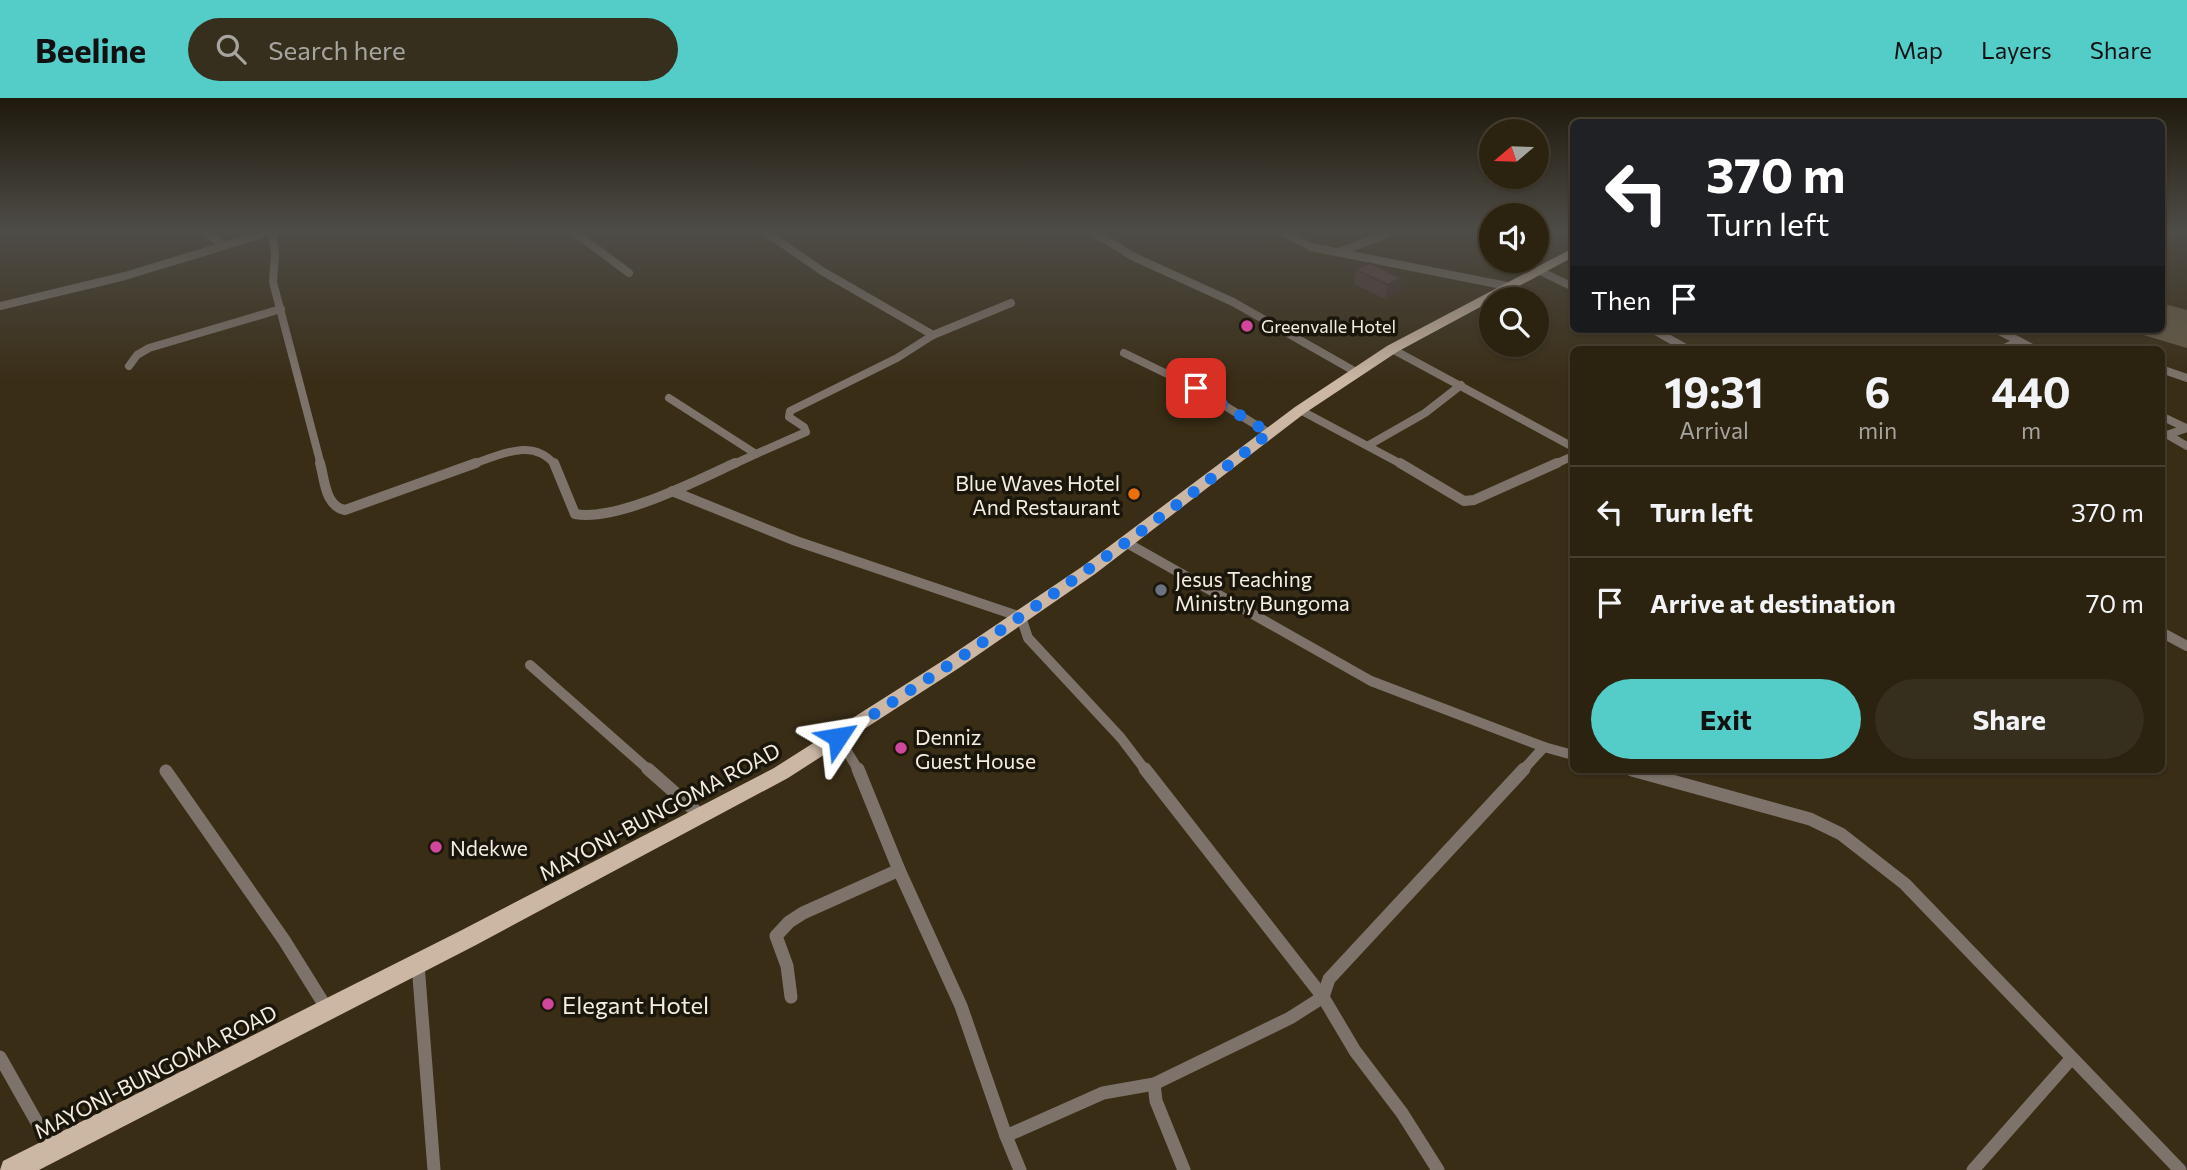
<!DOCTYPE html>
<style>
body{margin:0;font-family:Commissioner,sans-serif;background:#372f1e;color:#f1f3f6;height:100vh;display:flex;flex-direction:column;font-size:26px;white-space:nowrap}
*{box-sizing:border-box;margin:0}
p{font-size:23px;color:#a6a49f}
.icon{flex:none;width:38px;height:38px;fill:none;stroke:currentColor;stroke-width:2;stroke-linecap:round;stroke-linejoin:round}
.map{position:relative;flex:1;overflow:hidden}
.drawer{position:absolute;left:1570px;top:248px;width:595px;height:427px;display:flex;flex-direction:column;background:#2b2210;border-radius:10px;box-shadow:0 2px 5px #0004,0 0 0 2px #473f30}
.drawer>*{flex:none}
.top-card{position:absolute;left:1570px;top:21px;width:595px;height:214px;border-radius:10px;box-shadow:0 2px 5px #0004,0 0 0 2px #473f30;background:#202124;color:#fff;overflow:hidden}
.needle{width:46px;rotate:251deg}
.fabs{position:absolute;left:1479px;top:21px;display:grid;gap:14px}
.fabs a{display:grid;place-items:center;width:70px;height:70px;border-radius:50%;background:#2b2210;box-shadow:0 2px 5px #0004,0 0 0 2px #473f30;font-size:35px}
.pin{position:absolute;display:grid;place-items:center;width:60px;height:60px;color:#fff;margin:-30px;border-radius:14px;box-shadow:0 4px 10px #0006}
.me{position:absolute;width:77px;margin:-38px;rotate:57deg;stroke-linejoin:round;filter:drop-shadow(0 0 5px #0008)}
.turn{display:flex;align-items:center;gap:24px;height:147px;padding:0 21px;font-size:32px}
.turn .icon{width:91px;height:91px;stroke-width:2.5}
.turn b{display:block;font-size:49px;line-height:60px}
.then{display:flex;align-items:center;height:66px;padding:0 21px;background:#0003;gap:14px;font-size:26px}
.eta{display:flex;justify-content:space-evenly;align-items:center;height:119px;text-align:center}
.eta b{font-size:42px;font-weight:700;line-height:49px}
.primary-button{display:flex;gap:14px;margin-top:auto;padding:14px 21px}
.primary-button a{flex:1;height:80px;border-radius:42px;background:#54cdc8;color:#111;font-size:28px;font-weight:700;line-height:80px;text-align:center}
.primary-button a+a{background:#372f1e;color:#f1f3f6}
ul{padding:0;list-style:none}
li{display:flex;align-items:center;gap:21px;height:91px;padding:0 21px;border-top:2px solid #473f30}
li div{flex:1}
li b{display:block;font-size:26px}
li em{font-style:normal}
header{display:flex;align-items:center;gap:42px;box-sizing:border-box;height:98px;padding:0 35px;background:#54cdc8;color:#111}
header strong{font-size:33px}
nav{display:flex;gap:38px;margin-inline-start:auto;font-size:24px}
.search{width:490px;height:63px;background:#372f1e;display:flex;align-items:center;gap:18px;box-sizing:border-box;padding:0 24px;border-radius:38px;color:#a6a49f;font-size:26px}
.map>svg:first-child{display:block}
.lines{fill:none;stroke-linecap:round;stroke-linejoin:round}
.runway{fill:#665b46;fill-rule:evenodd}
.minor-far2{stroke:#7d736a;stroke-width:8}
.minor-far1{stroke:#7d736a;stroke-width:10}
.minor{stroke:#7d736a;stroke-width:13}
.primary{fill:#cbb7a4;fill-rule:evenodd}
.wall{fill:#4f3736}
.shaded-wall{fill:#402d2c}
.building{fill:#5c403f;stroke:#402d2c;stroke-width:2}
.route{stroke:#1a73e8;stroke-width:12;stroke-dasharray:0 21.6}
.hotel-dot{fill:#d1479c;stroke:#1b160c;stroke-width:2.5}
.food-dot{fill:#e8710a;stroke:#1b160c;stroke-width:2.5}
.worship-dot{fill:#6b7280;stroke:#1b160c;stroke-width:2.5}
.labels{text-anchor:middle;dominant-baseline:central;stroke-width:7;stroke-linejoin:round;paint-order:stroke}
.far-poi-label{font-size:18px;fill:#f5eee0;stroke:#1b160c;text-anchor:start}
.poi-label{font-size:21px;fill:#f5eee0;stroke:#1b160c;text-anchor:start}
.street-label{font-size:21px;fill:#f5eee0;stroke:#1b160c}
.near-poi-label{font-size:24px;fill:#f5eee0;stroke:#1b160c;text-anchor:start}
</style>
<header>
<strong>Beeline</strong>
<div class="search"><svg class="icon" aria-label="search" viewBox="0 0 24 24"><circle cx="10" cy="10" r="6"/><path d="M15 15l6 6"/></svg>Search here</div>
<nav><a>Map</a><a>Layers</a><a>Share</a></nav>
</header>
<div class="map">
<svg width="2187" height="1072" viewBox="0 0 2187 1072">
<rect width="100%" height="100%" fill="#392d16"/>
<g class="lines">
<!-- runway -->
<path class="runway" d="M2161 205 2187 212V250L2140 236 2137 231H2161Z"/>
<!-- minor-far2 -->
<g class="minor-far2">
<path d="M205 133 222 147"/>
<path d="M272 133 275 156 273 184 321 367"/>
<path d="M573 133 629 175"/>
<path d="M764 133 822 173 933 237"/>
<path d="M1092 133 1132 158 1233 204 1356 274"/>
<path d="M1282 133 1311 149 1507 188"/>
<path d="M1339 154 1387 136 1385 133"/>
<path d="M1538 172 1573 189"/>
<path d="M0 208 125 178 273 133"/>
<path d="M1652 231 1689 252"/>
<path d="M1995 231 2019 243"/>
<path d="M1392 251 1573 349"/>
<path d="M2000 252 2019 243 2036 252"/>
<path d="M1124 255 1196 290 1269 335"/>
<path d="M129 268 137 257 149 250 281 211"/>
<path d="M2161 271 2187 280"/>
<path d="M669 300 756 356 806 334 804 329 789 319 790 313 897 260 933 237 1011 205"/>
<path d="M1300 312 1403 367"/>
<path d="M2161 318 2186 330"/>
<path d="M2168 337 2187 348"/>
<path d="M2161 339 2187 330"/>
<path d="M1369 347 1425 315 1461 287"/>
<path d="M471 367C499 357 533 339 555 367"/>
<path d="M732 367 756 356"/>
<path d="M1553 367 1573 358"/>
</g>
<!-- minor-far1 -->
<g class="minor-far1">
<path d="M320 365C325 383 325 408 345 412L476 365"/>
<path d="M554 365 575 416C616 424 696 383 735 365"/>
<path d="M1400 365 1464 403 1474 402 1557 365"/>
<path d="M672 393 796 443 1021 519 1028 540 1121 640 1146 673"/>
<path d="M1127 445 1371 583 1544 649 1573 657"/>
<path d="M2161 534 2187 548"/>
<path d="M530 567 650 673"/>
<path d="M838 639 859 673"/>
<path d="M1522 673 1544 649"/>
</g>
<!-- minor -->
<g class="minor">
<path d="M648 671 700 717"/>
<path d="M858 671 899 772 961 908 1006 1038 1103 995 1154 986 1290 920 1323 899 1329 881 1524 671"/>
<path d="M1145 671 1323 899 1355 953 1402 1015 1438 1072"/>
<path d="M1632 672 1810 721 1841 736 1905 786 2180 1072"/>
<path d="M166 673 284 842 327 911"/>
<path d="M418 866 434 1072"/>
<path d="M791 899 787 868 776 838 789 824 803 815 899 772"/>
<path d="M0 959 52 1051"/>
<path d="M1154 986 1156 1003 1184 1072"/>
<path d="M1006 1038 1020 1072"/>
<path d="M1973 1072 2071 961"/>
</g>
<!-- primary -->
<path class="primary" d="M1573 150V159L1397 254 1305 315 1095 476 959 570 788 680 476 847 39 1072H0L3 1063 460 833 774 670 947 560 1083 468 1295 309 1387 248Z"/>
</g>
<!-- wall -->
<path class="wall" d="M1356 172 1401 180 1399 194 1385 201 1354 186Z"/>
<!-- shaded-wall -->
<path class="shaded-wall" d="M1401 180 1399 194 1385 201 1388 187Z"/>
<!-- building -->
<path class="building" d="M1370 165 1401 180 1388 187 1356 172Z"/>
<!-- sky -->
<linearGradient id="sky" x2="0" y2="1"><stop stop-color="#1f190c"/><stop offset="0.47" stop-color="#4e4c47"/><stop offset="1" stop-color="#4e4c47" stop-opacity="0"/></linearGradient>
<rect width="2187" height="283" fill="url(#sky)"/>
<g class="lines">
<!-- route -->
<path class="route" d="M838 639C987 544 1132 445 1269 335L1196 290"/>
</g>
<!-- markers -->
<g class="hotel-dot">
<circle cx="1247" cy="228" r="7"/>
<circle cx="901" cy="650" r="7"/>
<circle cx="436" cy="749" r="7"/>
<circle cx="548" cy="906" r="7"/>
</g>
<circle class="food-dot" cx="1134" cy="396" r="7"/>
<circle class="worship-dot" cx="1161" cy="492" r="7"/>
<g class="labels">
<!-- far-poi labels -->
<g class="far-poi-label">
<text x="1261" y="228">Greenvalle Hotel</text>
</g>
<!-- poi labels -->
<g class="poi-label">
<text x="1120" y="384" text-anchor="end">Blue Waves Hotel<tspan x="1120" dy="24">And Restaurant</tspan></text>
<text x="1175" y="480">Jesus Teaching<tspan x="1175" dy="24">Ministry Bungoma</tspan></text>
<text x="915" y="638">Denniz<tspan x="915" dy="24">Guest House</tspan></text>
<text x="450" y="749">Ndekwe</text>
</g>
<!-- street labels -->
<g class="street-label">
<text transform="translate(659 713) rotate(-28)">MAYONI-BUNGOMA ROAD</text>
<text transform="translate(155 973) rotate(-27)">MAYONI-BUNGOMA ROAD</text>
</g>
<!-- near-poi labels -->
<g class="near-poi-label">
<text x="562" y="906">Elegant Hotel</text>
</g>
</g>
</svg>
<div class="fabs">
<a><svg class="needle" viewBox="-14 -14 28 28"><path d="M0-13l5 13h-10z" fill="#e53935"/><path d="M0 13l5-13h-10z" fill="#a6a49f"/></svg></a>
<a><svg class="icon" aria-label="sound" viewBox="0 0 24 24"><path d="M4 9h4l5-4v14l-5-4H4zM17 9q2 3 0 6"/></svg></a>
<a><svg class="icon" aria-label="search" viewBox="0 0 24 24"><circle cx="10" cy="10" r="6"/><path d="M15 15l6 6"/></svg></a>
</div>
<div class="pin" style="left:1196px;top:290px;background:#d93025"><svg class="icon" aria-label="arrive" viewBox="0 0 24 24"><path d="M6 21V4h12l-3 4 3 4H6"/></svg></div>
<svg class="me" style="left:838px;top:639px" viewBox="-20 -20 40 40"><path d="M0-17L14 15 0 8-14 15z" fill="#1a73e8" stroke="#fff" stroke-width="4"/></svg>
<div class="top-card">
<div class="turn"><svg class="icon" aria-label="left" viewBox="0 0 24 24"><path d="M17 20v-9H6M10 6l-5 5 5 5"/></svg><div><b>370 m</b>Turn left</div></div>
<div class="then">Then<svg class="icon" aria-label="arrive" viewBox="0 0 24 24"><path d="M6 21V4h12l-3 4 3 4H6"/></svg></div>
</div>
<section class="drawer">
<div class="eta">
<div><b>19:31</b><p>Arrival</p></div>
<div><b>6</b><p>min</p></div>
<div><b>440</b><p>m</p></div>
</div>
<ul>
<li><svg class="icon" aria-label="left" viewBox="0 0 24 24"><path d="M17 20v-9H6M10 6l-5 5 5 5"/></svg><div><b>Turn left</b></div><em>370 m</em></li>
<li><svg class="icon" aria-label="arrive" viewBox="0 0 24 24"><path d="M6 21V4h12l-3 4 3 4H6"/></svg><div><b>Arrive at destination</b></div><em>70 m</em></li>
</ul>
<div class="primary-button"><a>Exit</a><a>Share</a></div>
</section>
</div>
